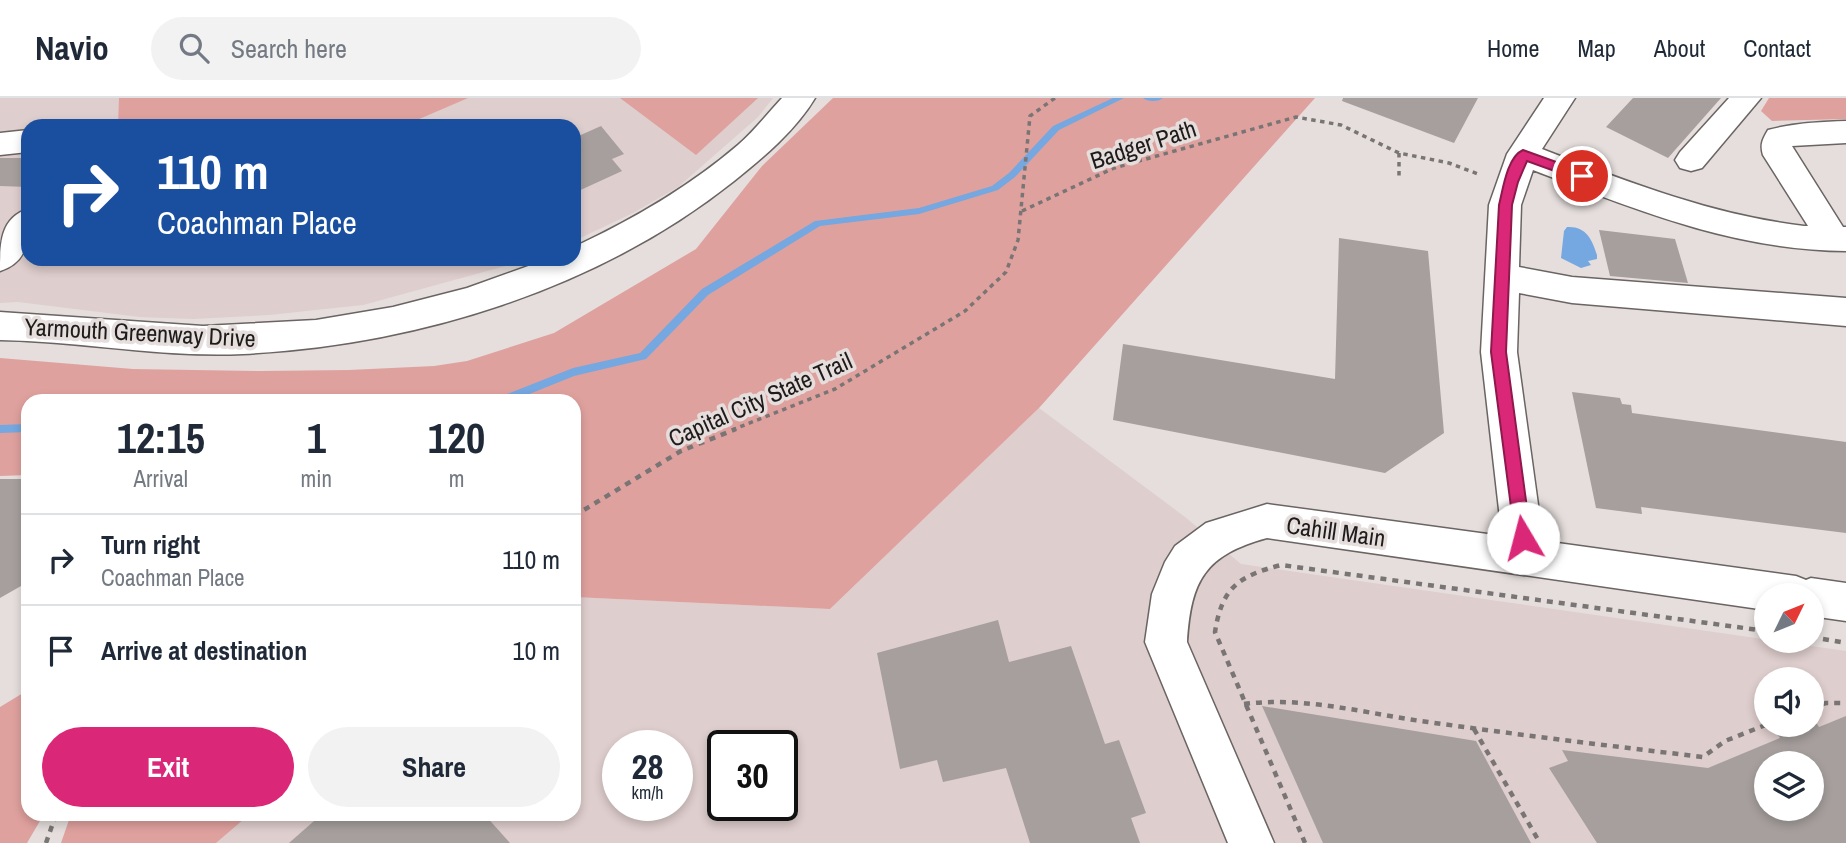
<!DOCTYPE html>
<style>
body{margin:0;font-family:"Archivo Narrow",sans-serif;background:#f2f2f3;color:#1f2937;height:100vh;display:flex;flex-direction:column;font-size:26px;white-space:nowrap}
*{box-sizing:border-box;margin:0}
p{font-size:23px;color:#747a83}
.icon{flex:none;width:38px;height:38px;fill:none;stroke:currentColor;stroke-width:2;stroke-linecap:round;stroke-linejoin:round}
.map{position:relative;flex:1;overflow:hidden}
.drawer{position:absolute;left:21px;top:296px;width:560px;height:427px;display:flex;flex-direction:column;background:#fff;border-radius:21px;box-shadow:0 4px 10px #0003}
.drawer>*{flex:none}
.hud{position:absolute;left:21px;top:21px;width:560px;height:147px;border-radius:21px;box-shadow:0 4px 10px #0003;background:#1a4fa0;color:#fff;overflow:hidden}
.needle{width:46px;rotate:47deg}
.controls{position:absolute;left:1754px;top:485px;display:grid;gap:14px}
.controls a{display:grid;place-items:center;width:70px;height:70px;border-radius:50%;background:#fff;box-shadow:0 4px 10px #0003;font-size:35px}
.speed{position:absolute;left:602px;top:632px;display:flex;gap:14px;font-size:35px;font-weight:700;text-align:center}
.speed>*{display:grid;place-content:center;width:91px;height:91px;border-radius:50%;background:#fff;box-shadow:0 4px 10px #0003;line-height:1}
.speed small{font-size:18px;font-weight:400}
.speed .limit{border:4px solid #111;border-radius:10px;background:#fff;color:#111}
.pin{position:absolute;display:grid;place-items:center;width:60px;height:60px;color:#fff;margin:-30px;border:4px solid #fff;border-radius:50%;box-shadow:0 2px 7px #0007}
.me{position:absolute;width:77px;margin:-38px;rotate:352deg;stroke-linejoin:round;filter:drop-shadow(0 0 5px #0008)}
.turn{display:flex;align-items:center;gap:24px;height:147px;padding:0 21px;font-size:32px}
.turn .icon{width:91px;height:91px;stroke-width:2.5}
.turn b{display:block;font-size:49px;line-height:60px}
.eta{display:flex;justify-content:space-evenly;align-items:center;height:119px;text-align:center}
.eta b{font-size:42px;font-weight:700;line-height:49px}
.action{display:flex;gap:14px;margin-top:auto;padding:14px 21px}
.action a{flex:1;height:80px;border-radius:42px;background:#db2777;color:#fff;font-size:28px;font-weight:700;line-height:80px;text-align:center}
.action a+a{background:#f2f2f3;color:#1f2937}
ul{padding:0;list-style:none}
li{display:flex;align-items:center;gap:21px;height:91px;padding:0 21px;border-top:2px solid #e0e1e3}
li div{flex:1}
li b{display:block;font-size:26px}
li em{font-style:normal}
header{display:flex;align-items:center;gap:42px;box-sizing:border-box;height:98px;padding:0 35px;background:#fff;border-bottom:2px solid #e0e1e3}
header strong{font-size:33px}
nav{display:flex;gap:38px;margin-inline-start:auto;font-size:24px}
.search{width:490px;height:63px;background:#f2f2f3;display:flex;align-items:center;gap:18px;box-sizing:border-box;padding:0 24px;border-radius:38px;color:#747a83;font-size:26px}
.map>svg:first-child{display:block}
.built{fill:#dececd;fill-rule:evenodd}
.green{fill:#dfa19e}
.water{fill:#75a7e0}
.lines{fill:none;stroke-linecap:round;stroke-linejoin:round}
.stream{fill:#75a7e0;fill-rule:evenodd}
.building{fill:#a69f9e;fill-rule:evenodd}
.minor-casing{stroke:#6a6463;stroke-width:3}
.path-far1{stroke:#7a7575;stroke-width:3.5;stroke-dasharray:4.5 4.5;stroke-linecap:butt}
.path{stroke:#7a7575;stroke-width:4.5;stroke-dasharray:6 6;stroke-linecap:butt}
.minor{fill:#fff;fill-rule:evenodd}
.route{fill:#db2777;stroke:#8e194d;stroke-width:2}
.labels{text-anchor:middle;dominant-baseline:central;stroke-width:7;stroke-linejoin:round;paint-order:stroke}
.street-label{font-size:24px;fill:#1e1b1b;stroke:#e5dedd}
</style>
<header>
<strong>Navio</strong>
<div class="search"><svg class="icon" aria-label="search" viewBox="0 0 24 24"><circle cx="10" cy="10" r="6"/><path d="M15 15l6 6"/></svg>Search here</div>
<nav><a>Home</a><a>Map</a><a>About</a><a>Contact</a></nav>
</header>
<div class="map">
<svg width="1846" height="745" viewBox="0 0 1846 745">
<rect width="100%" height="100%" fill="#e5dedd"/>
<!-- built -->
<g class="built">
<path d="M0 0H773L758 19 678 89 633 115 574 143V28H28V161H531L363 207 269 217 193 221 140 219 18 204 0 205Z"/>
<path d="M1039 310 1185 419 1241 466 1846 553V745H216L250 716H574V499L830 511ZM1766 581H1811V626H1766ZM618 648H677V707H618ZM723 648H782V707H723ZM1766 665H1811V710H1766Z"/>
</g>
<!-- green -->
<g class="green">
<path d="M119 0H468L410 25 388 28H118Z"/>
<path d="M620 0H758L696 57Z"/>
<path d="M833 0H1315L1039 310 830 511 574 499V303H28V377L0 378V260L133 271 261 273 349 272 434 268 467 263 554 235 696 151 762 68Z"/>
<path d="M1769 0H1846V21L1772 23 1761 13Z"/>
<path d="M28 592V716H44L27 745H0V609Z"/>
<path d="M75 716H250L216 745H61L69 722Z"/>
</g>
<!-- water -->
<path class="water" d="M1567 129C1586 128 1592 141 1597 157V161L1588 163 1591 167 1581 170 1561 160 1564 133Z"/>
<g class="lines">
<!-- stream -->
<g class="stream">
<path d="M1113 0H1124L1059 32 1015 79 998 92 919 116 820 128 708 197 646 261 574 278 512 303H496L497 300 573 270 640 255 702 191 815 123 919 110 992 88 1009 75 1053 28Z"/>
<path d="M1143 0H1163C1159 4 1147 4 1143 0Z"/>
<path d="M28 326V334L0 335V327Z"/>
</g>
</g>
<!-- building -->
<g class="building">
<path d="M1343 0H1478L1454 45 1342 3Z"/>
<path d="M1633 0H1721L1668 60 1606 29Z"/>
<path d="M601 28 624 56 612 61 622 73 574 95V40Z"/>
<path d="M0 60H28V89L0 88Z"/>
<path d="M1599 132 1675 141 1688 185 1610 178Z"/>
<path d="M1339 140 1428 153 1444 335 1385 375 1113 322 1123 246 1335 281Z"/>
<path d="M1572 294 1620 300 1622 306 1631 307 1632 315 1846 344V435L1641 409 1642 416 1596 410Z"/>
<path d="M0 381H28V484L0 500Z"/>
<path d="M998 522 1009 564 1071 548 1105 646 1119 642 1146 715 1131 720 1140 745H1030L1006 670 943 684 937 662 900 671 877 555Z"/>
<path d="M1262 608 1476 643 1531 745H1323Z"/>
<path d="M1846 618V745H1597L1549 670 1568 663 1562 652 1708 670 1780 640 1770 626H1817L1819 629ZM1766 665H1811V710H1766Z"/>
<path d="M322 716H484L510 745H289Z"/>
</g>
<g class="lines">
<!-- minor casing -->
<g class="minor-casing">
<g id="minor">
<path d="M782 0H815C796 32 763 60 734 83 597 192 416 247 243 256 161 260 81 243 0 242V214L203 228 316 222 393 209 467 190 548 161H574V149C632 122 689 89 738 47 754 33 768 15 782 0Z"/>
<path d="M1544 0H1575L1542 51C1628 84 1712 117 1804 128H1808L1763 57C1760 47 1762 42 1768 32 1794 25 1819 24 1846 23V45L1792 48 1843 129H1846V153C1733 152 1637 112 1533 72L1521 107 1519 169 1572 179 1846 200V228L1572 205 1519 195 1517 254 1543 443 1796 478 1806 482 1811 480 1846 485V523L1811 518V497H1766V512L1267 440C1205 457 1191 482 1187 544L1274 745H1228L1145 544 1152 496 1165 464 1175 448 1206 425 1267 406 1502 438 1481 254 1489 107 1507 56Z"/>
<path d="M1729 0H1761L1702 70 1691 73 1680 70 1675 62 1680 54Z"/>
<path d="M28 32V54L0 57V35Z"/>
<path d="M28 111C28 138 31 163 0 173 0 146 0 120 28 111Z"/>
</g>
</g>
<!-- path-far1 -->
<g class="path-far1">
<path d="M1399 55V82"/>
<path d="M1022 113 1114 70 1296 19 1341 27 1399 55 1449 65 1478 76"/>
<path d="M732 332 835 291 965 213 1006 174 1018 142 1030 18 1055 0"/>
</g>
<!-- path -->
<g class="path">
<path d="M574 418 681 353 736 331"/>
<path d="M1823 541 1846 545"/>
<path d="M1244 606C1307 598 1367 616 1428 624 1520 637 1611 648 1703 659L1725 643 1768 626"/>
<path d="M1811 610 1826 605H1846"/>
<path d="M1474 631 1540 745"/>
<path d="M46 745 54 722 60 716"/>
<path d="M1305 745 1215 534C1222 489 1239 478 1281 467L1766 533"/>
</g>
<!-- minor -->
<use href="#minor" class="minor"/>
</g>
<!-- route -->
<path class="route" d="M1523 52 1587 75 1589 78 1582 83 1527 63 1518 84 1512 107 1506 254 1531 440 1529 445 1523 447 1517 445 1515 440 1491 254 1499 107C1503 91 1507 59 1523 52Z"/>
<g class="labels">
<!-- street labels -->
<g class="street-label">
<text transform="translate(1143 46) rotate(-18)">Badger Path</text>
<text transform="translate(140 234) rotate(3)">Yarmouth Greenway Drive</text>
<text transform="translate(760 301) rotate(-24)">Capital City State Trail</text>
<text transform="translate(1336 433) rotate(8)">Cahill Main</text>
</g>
</g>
</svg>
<div class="controls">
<a><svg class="needle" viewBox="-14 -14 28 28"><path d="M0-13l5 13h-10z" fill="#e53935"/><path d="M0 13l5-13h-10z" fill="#747a83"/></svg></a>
<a><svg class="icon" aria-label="sound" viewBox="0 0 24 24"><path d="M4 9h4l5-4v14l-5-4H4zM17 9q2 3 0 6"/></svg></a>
<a><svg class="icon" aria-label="layers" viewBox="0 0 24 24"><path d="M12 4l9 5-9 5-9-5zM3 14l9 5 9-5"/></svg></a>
</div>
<div class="speed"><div>28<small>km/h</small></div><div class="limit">30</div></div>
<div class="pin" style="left:1582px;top:78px;background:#d93025"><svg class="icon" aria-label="arrive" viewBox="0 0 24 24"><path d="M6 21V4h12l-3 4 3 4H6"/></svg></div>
<svg class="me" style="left:1523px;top:440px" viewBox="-20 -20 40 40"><circle r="19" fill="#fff"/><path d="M0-13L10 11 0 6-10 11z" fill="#db2777"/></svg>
<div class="hud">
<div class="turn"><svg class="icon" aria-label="right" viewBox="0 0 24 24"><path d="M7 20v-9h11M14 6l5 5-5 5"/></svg><div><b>110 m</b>Coachman Place</div></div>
</div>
<section class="drawer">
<div class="eta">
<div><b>12:15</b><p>Arrival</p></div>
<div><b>1</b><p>min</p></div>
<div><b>120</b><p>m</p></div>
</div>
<ul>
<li><svg class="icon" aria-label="right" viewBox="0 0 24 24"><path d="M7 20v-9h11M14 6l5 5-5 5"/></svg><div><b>Turn right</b><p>Coachman Place</p></div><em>110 m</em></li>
<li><svg class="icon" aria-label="arrive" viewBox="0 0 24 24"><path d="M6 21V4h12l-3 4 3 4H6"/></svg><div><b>Arrive at destination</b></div><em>10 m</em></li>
</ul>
<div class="action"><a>Exit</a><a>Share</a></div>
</section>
</div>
